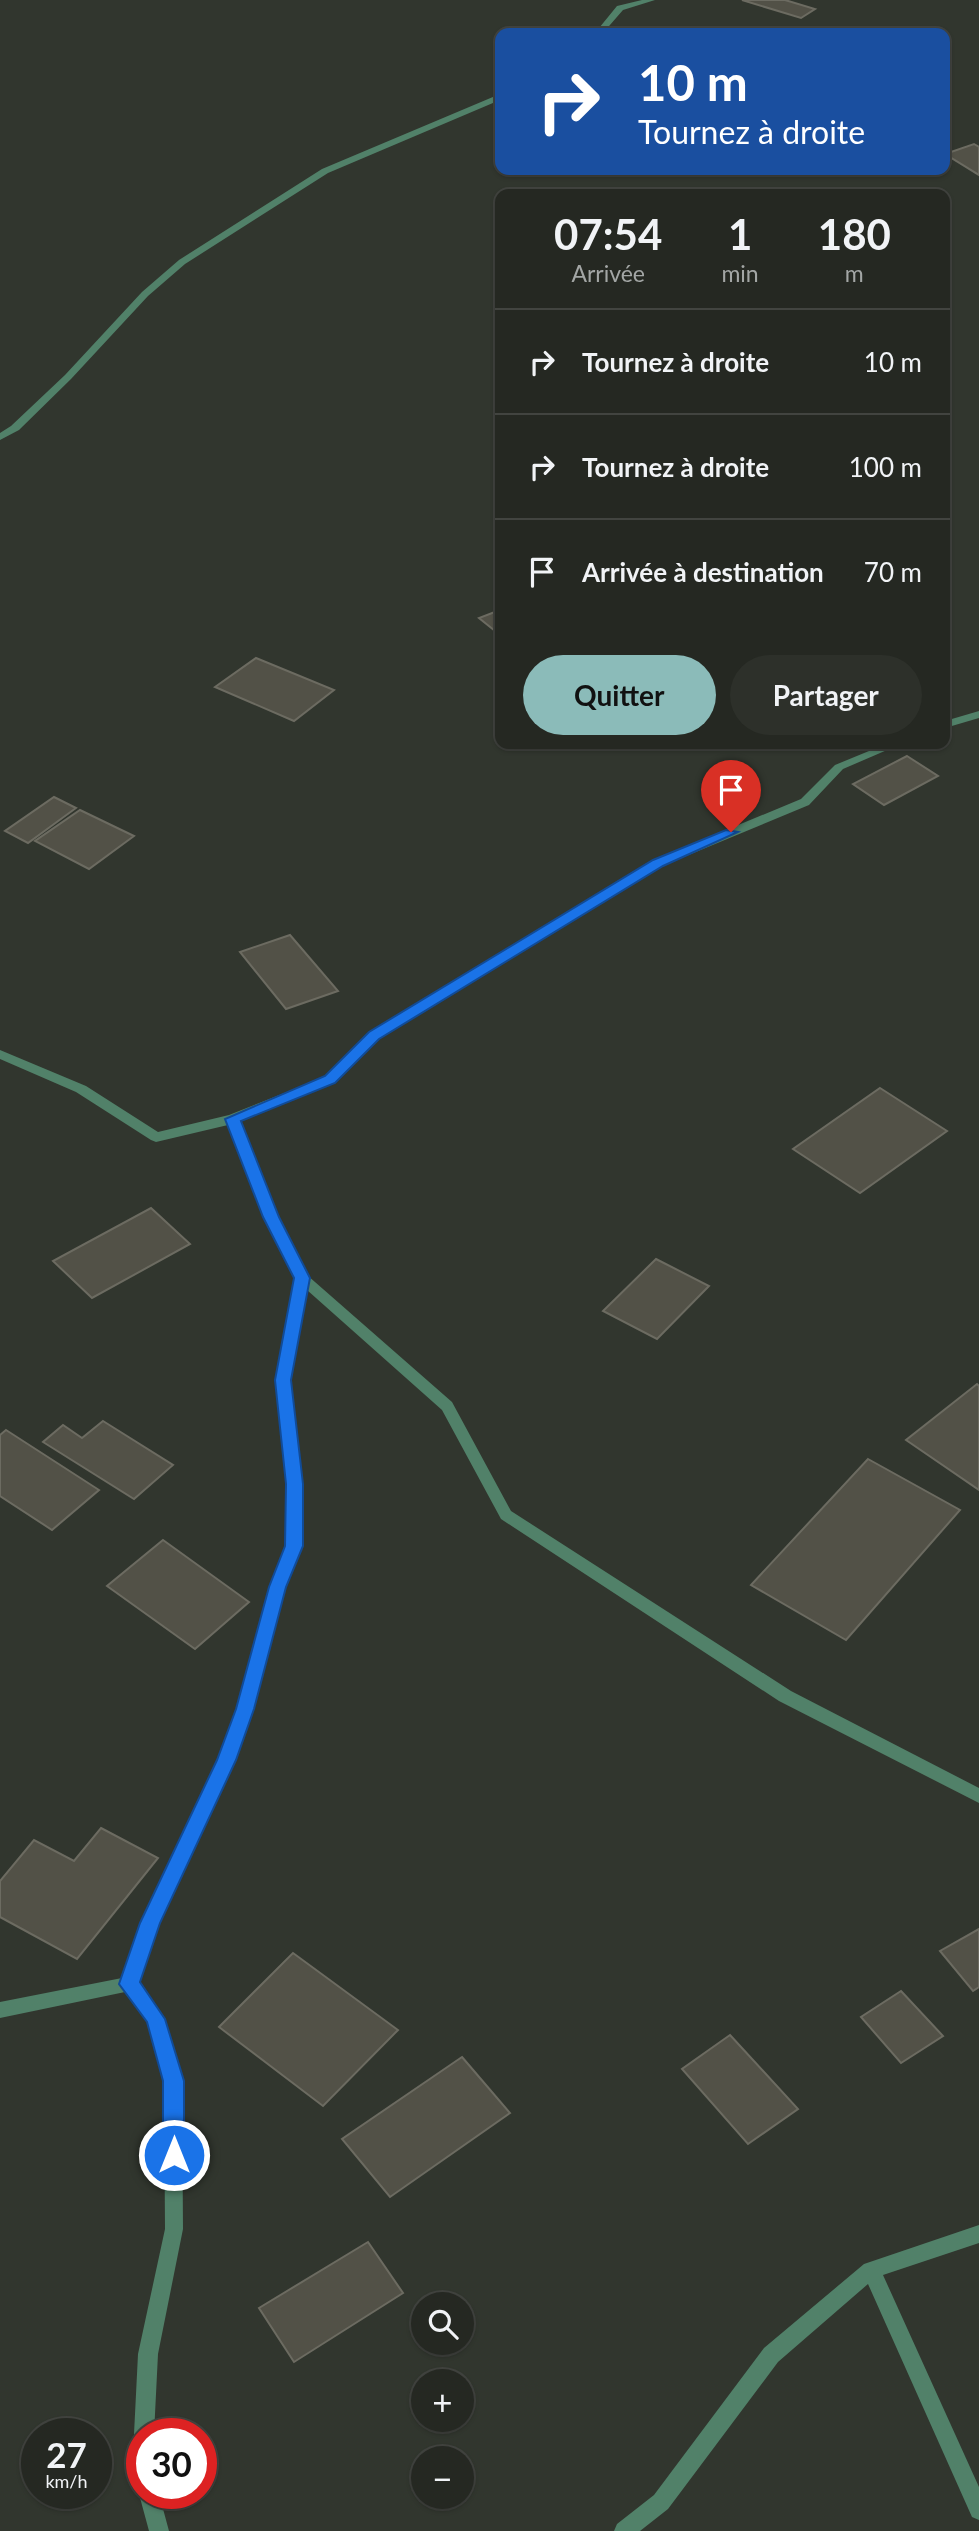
<!DOCTYPE html>
<html lang="fr">
<meta charset="utf-8">
<style>
body{margin:0;font-family:Lato,sans-serif;background:#2d302a;color:#f1f3f6;height:100vh;display:flex;flex-direction:column;font-size:26px;white-space:nowrap}
*{box-sizing:border-box;margin:0}
p{font-size:23px;color:#a3a6a5}
.icon{flex:none;width:38px;height:38px;fill:none;stroke:currentColor;stroke-width:2;stroke-linecap:round;stroke-linejoin:round}
.map{position:relative;flex:1;overflow:hidden}
.sheet{position:absolute;left:495px;top:189px;width:455px;height:560px;display:flex;flex-direction:column;background:#252822;border-radius:14px;box-shadow:0 2px 5px #0004,0 0 0 2px #424440}
.sheet>*{flex:none}
.banner{position:absolute;left:495px;top:28px;width:455px;height:147px;border-radius:14px;box-shadow:0 2px 5px #0004,0 0 0 2px #424440;background:#1a4fa0;color:#fff;overflow:hidden}
.buttons{position:absolute;left:411px;top:2292px;display:grid;gap:14px}
.buttons a{display:grid;place-items:center;width:63px;height:63px;border-radius:50%;background:#252822;box-shadow:0 2px 5px #0004,0 0 0 2px #424440;font-size:35px}
.speed{position:absolute;left:21px;top:2418px;display:flex;gap:14px;font-size:35px;font-weight:700;text-align:center}
.speed>*{display:grid;place-content:center;width:91px;height:91px;border-radius:50%;background:#252822;box-shadow:0 2px 5px #0004,0 0 0 2px #424440;line-height:1}
.speed small{font-size:18px;font-weight:400}
.speed .limit{border:10px solid #d22;background:#fff;color:#111}
.pin{position:absolute;display:grid;place-items:center;width:60px;height:60px;color:#fff;margin:-72px -30px;border-radius:50% 50% 50% 0;rotate:-45deg;box-shadow:0 0 7px #0007}
.pin .icon{rotate:45deg}
.me{position:absolute;width:77px;margin:-38px;rotate:0deg;stroke-linejoin:round;filter:drop-shadow(0 0 5px #0008)}
.turn{display:flex;align-items:center;gap:24px;height:147px;padding:0 28px;font-size:32px}
.turn .icon{width:91px;height:91px;stroke-width:2.5}
.turn b{display:block;font-size:49px;line-height:60px}
.eta{display:flex;justify-content:space-evenly;align-items:center;height:119px;text-align:center}
.eta b{font-size:42px;font-weight:700;line-height:49px}
.primary-button{display:flex;gap:14px;margin-top:auto;padding:14px 28px}
.primary-button a{flex:1;height:80px;border-radius:42px;background:#8bbbb9;color:#111;font-size:28px;font-weight:700;line-height:80px;text-align:center}
.primary-button a+a{background:#2d302a;color:#f1f3f6}
ul{padding:0;list-style:none}
li{display:flex;align-items:center;gap:21px;height:105px;padding:0 28px;border-top:2px solid #424440}
li div{flex:1}
li b{display:block;font-size:26px}
li em{font-style:normal}
.map>svg:first-child{display:block}
.building{fill:#525147;stroke:#6c6b61;stroke-width:2}
.lines{fill:none;stroke-linecap:round;stroke-linejoin:round}
.street{fill:#518169;fill-rule:evenodd}
.route{fill:#1a73e8;stroke:#114b97;stroke-width:2}
</style>
<div class="map">
<svg width="979" height="2531" viewBox="0 0 979 2531">
<rect width="100%" height="100%" fill="#31362e"/>
<!-- building -->
<g class="building">
<path d="M742 0H785L815 9 801 18Z"/>
<path d="M974 144 979 147V175L945 154Z"/>
<path d="M500 610V635L479 618Z"/>
<path d="M256 658 334 690 294 721 215 687Z"/>
<path d="M907 756 938 776 884 805 853 784Z"/>
<path d="M54 797 76 808 28 843 5 831Z"/>
<path d="M80 810 134 836 89 869 35 841Z"/>
<path d="M290 935 338 991 286 1009 240 952Z"/>
<path d="M880 1088 947 1131 860 1193 793 1149Z"/>
<path d="M151 1208 190 1244 92 1298 53 1261Z"/>
<path d="M656 1259 709 1286 657 1339 603 1311Z"/>
<path d="M977 1384 979 1386V1490L906 1440Z"/>
<path d="M103 1421 173 1465 134 1499 43 1442 63 1425 82 1438Z"/>
<path d="M6 1430 99 1490 52 1530 0 1496V1435Z"/>
<path d="M868 1459 960 1510 846 1640 751 1585Z"/>
<path d="M163 1540 249 1602 195 1649 107 1586Z"/>
<path d="M101 1828 158 1858 77 1959 0 1917V1881L34 1840 74 1861Z"/>
<path d="M979 1929V1987L973 1991 940 1951Z"/>
<path d="M293 1953 398 2030 323 2106 219 2027Z"/>
<path d="M901 1991 943 2036 901 2063 861 2017Z"/>
<path d="M730 2035 798 2109 748 2144 682 2069Z"/>
<path d="M462 2057 510 2113 390 2197 342 2139Z"/>
<path d="M368 2242 403 2293 294 2362 259 2308Z"/>
</g>
<g class="lines">
<!-- street -->
<g class="street">
<path d="M642 0H655L623 10 603 33H595L617 6Z"/>
<path d="M500 94V100L328 173 185 264 148 296 71 379 19 430 0 440V433L11 426 65 375 142 292 179 260 322 169Z"/>
<path d="M979 711V718L945 728V721Z"/>
<path d="M886 744H901L843 769 809 805 662 866 379 1039 335 1083 239 1121 278 1217 307 1275 452 1402 511 1511 791 1691 979 1788V1803L779 1701 501 1519 442 1410 307 1290 290 1380 302 1484V1546L286 1587 253 1709 234 1761 159 1923 138 1983 164 2019 182 2081 183 2229 158 2354 154 2434H142V2443L137 2441 134 2434 138 2354 165 2229 164 2081 147 2022 125 1992 0 2018V2002L122 1978 141 1923 218 1761 237 1709 270 1587 286 1546V1484L276 1380 295 1278 264 1217 228 1125 156 1142 151 1140 76 1092 0 1059V1050L86 1086 158 1132 229 1115 325 1077 369 1033 654 860 801 799 835 765Z"/>
<path d="M979 2225V2243L883 2275 979 2487V2520L972 2517 868 2284 778 2362 668 2509 640 2531H614L617 2524 654 2495 764 2348 864 2264Z"/>
<path d="M142 2488V2494H159L169 2531H149L139 2494Z"/>
</g>
</g>
<!-- route -->
<path class="route" d="M726 830 738 832 663 866 379 1039 335 1083 241 1121 279 1217 310 1278 291 1380 303 1484V1546L286 1587 254 1709 236 1760 160 1923 140 1982 165 2019 184 2081V2155L181 2162 174 2164 166 2162 163 2155V2081L147 2022 119 1984 140 1923 217 1760 236 1709 269 1587 285 1546 286 1484 275 1380 294 1278 263 1217 225 1119 325 1076 369 1032 653 860Z"/>
</svg>
<div class="buttons">
<a><svg class="icon" aria-label="search" viewBox="0 0 24 24"><circle cx="10" cy="10" r="6"/><path d="M15 15l6 6"/></svg></a>
<a>+</a>
<a>−</a>
</div>
<div class="speed"><div>27<small>km/h</small></div><div class="limit">30</div></div>
<div class="pin" style="left:731px;top:832px;background:#d93025"><svg class="icon" aria-label="arrive" viewBox="0 0 24 24"><path d="M6 21V4h12l-3 4 3 4H6"/></svg></div>
<svg class="me" style="left:174px;top:2155px" viewBox="-20 -20 40 40"><circle r="17" fill="#1a73e8" stroke="#fff" stroke-width="3"/><path d="M0-11L8 9 0 5-8 9z" fill="#fff"/></svg>
<div class="banner">
<div class="turn"><svg class="icon" aria-label="right" viewBox="0 0 24 24"><path d="M7 20v-9h11M14 6l5 5-5 5"/></svg><div><b>10 m</b>Tournez à droite</div></div>
</div>
<section class="sheet">
<div class="eta">
<div><b>07:54</b><p>Arrivée</p></div>
<div><b>1</b><p>min</p></div>
<div><b>180</b><p>m</p></div>
</div>
<ul>
<li><svg class="icon" aria-label="right" viewBox="0 0 24 24"><path d="M7 20v-9h11M14 6l5 5-5 5"/></svg><div><b>Tournez à droite</b></div><em>10 m</em></li>
<li><svg class="icon" aria-label="right" viewBox="0 0 24 24"><path d="M7 20v-9h11M14 6l5 5-5 5"/></svg><div><b>Tournez à droite</b></div><em>100 m</em></li>
<li><svg class="icon" aria-label="arrive" viewBox="0 0 24 24"><path d="M6 21V4h12l-3 4 3 4H6"/></svg><div><b>Arrivée à destination</b></div><em>70 m</em></li>
</ul>
<div class="primary-button"><a>Quitter</a><a>Partager</a></div>
</section>
</div>
